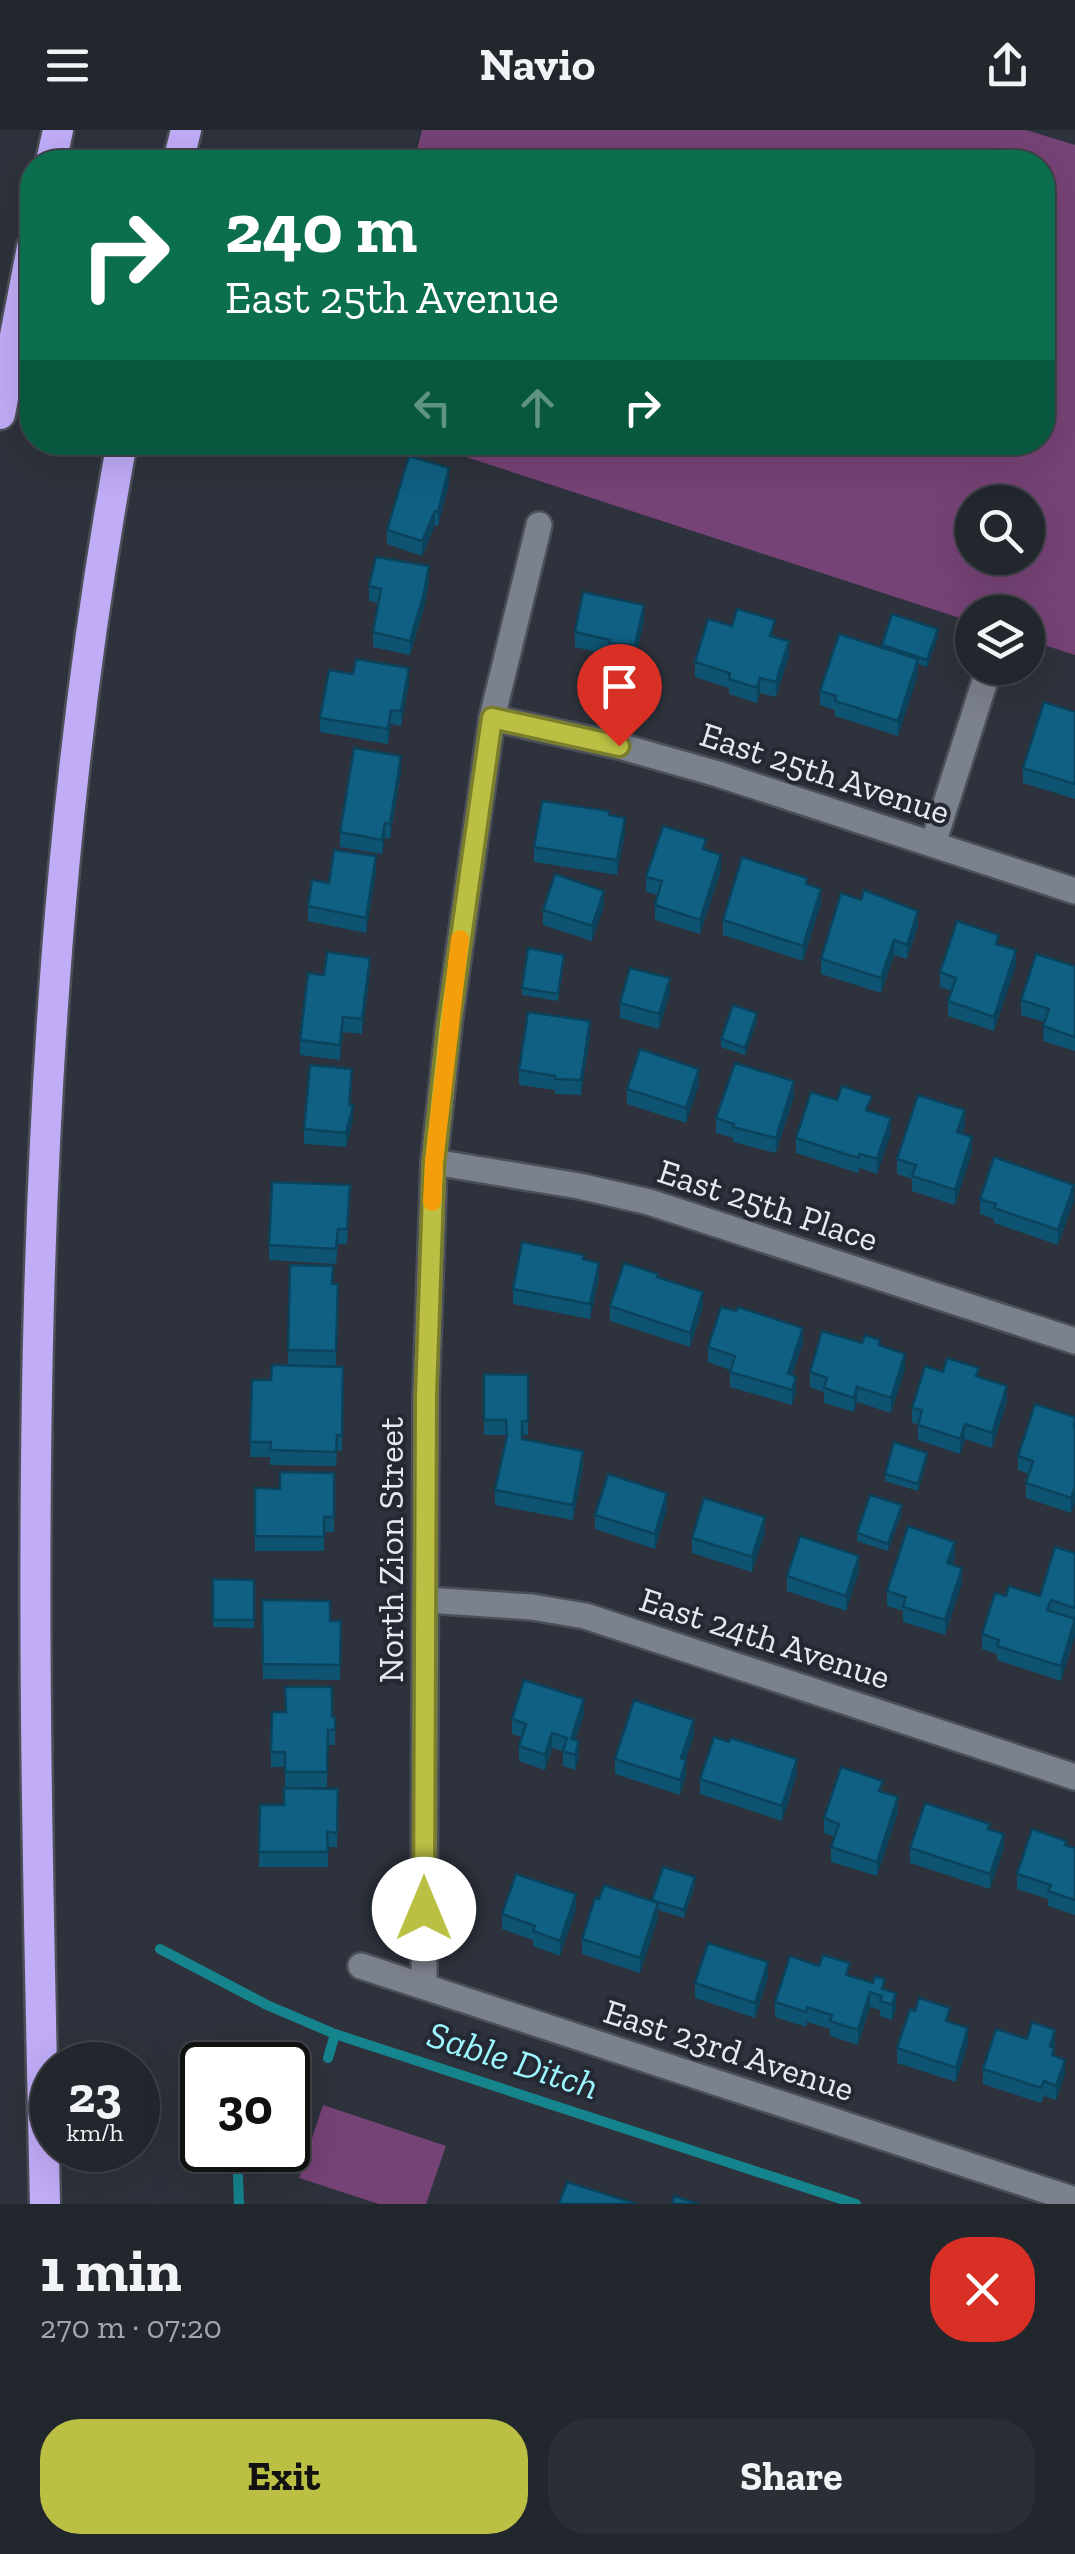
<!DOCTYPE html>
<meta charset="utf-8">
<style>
body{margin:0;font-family:"Zilla Slab",serif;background:#2a2e35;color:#f1f3f6;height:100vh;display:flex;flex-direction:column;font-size:38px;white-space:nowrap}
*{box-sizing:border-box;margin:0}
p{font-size:32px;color:#a2a5aa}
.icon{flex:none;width:55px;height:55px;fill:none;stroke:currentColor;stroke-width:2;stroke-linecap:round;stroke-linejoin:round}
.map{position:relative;height:2074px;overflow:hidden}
.drawer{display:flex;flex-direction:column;background:#22262d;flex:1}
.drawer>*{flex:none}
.guide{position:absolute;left:20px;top:20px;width:1035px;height:305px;border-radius:40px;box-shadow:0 10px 40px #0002,0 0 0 2px #3f4349;background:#0b6e4f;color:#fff;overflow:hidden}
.controls{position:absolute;left:955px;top:355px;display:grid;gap:20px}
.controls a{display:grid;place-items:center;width:90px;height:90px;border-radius:50%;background:#22262d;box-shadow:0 10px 40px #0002,0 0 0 2px #3f4349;font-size:50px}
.speed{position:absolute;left:30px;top:1912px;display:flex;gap:20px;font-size:50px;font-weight:700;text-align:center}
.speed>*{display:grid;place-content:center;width:130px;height:130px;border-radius:50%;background:#22262d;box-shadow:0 10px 40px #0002,0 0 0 2px #3f4349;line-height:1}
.speed small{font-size:25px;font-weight:400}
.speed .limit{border:5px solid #111;border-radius:15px;background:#fff;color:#111}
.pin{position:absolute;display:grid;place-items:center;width:85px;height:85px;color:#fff;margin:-102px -42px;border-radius:50% 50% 50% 0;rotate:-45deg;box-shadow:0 0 10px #0007}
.pin .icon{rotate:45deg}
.me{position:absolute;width:110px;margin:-55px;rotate:0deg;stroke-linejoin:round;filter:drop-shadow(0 0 8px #0008)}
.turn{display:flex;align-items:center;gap:35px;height:210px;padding:0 40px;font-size:45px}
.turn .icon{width:130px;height:130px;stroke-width:2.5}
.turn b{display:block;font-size:70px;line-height:85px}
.lanes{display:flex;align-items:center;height:95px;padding:0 40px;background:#0003;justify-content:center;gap:50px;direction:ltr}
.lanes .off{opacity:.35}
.round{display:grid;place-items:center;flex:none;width:105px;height:105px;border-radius:40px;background:#2a2e35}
.overview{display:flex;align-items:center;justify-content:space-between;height:170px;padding:0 40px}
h1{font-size:60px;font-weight:700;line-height:75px}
.cta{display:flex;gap:20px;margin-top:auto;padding:20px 40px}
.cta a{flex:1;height:115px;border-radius:40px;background:#bbc044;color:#111;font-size:40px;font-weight:700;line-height:115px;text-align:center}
.cta a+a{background:#2a2e35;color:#f1f3f6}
header{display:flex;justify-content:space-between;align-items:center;height:130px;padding:0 40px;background:#22262d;font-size:45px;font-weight:700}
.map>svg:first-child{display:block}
.green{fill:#764376;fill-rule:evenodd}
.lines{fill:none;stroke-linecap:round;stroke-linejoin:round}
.stream{stroke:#16848d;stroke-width:10}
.minor-casing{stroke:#4b5058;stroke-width:30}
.highway-casing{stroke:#4b5058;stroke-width:35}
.minor{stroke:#7b818d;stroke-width:25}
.highway{stroke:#c0acf7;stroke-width:30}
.wall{fill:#0e5371}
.shaded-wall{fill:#0b435c}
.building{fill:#106083;stroke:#0b435c;stroke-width:2.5}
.route-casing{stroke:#7a7d2c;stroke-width:25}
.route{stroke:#bbc044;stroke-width:18}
.slow{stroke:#f59e0b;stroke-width:18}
.labels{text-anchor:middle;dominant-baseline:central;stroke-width:8;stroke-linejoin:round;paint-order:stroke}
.street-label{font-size:35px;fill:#e6e9f0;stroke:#232832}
.water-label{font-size:38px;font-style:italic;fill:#9df6ff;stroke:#232832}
</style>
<header><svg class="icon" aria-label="menu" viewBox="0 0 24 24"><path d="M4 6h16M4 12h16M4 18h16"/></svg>Navio<svg class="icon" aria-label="share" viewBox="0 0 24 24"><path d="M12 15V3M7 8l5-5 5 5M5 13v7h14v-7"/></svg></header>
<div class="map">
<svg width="1075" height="2074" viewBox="0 0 1075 2074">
<rect width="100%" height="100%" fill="#2d323c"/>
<!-- green -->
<g class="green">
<path d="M422 0H1026L1075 15V525L1028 510V482H972V492L423 313 1042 312V32H414ZM972 372H1028V428H972Z"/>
<path d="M323 1975 446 2016 426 2074H379L299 2048Z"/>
</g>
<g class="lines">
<!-- stream -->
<g class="stream">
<path d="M160 1819 267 1875 335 1904 856 2074"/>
<path d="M328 1928 335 1904"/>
<path d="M288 1965 290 1963"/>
<path d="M237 2020 239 2074"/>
</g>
<!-- minor casing -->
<g class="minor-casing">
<g id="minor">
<path d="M492 588 619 616 718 644 1075 761"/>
<path d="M933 714 989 538"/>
<path d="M434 1032 579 1056 649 1072 1075 1211"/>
<path d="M426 1470 532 1477 585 1486 1075 1647"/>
<path d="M361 1836 1075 2070"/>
<path d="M424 1856 426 1266 434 1032 449 893 492 588 539 395"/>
</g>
</g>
<!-- highway casing -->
<g class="highway-casing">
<g id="highway">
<path d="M51 32 58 0"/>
<path d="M178 32 186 0"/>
<path d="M0 284 32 117"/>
<path d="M45 2074C32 1488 15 892 122 312"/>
</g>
</g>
<!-- minor -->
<use href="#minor" class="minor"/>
<!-- highway -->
<use href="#highway" class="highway"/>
</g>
<!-- wall -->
<g class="wall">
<path d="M449 353 438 396 435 395 422 426 387 414V400Z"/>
<path d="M429 451 424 478 410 525 373 517V502L378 473 369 471V456Z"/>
<path d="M644 490 635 530 609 528V525L575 517V502Z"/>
<path d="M732 496 775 505 774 507 789 526 776 567 760 563 757 573 729 564V558L695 547V532Z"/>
<path d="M938 506 927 537 918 534V544L898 606 835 586V580L820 575V561L882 518V515Z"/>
<path d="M353 544 409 553 401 596 391 594 388 614 320 602V588Z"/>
<path d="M1075 582V669L1023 653V638Z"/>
<path d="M401 641 390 709 385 708 382 724 340 717V702Z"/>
<path d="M609 685 625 703 617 745 534 732V717Z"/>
<path d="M706 720 721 740 700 804 655 790V775L658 765 646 762V747Z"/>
<path d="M376 741 366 803 308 791V776L329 753Z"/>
<path d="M807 754 821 773 803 831 723 805V790Z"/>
<path d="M604 776 592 811 543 795V780Z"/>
<path d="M918 796 907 829 894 825 881 863 821 844V829Z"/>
<path d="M999 815 1016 835 994 901 948 886V871L952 861 940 857V842Z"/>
<path d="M564 832 558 871 522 865V858Z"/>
<path d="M1075 836V921L1043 911 1044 892 1021 885V870Z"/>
<path d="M370 843 362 904 343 902 340 930 300 925V910L324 845Z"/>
<path d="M670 863 659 899 620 888V873Z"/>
<path d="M757 891 745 925 721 917V909Z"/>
<path d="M590 906 581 965 555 964V960L519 955V940Z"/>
<path d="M352 954 350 975 353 990 346 1017 304 1014V999Z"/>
<path d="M699 954 686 993 627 974V959Z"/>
<path d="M794 966 776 1023 733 1012V1008L716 1003V988Z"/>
<path d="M871 982 891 1003 877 1044 860 1038 858 1043 796 1023V1008Z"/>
<path d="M965 995 962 1004 972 1022 955 1075 912 1061V1049L897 1044V1029Z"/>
<path d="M980 1069 1074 1070 1058 1115 994 1093V1089L980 1084Z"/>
<path d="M350 1070 347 1114H338L336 1134 269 1130V1115Z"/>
<path d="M584 1130 599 1148 590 1189 513 1174V1159Z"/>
<path d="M290 1135 333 1154H338L336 1236 288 1235Z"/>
<path d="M658 1147 703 1177 690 1217 610 1191V1176Z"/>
<path d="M803 1213 792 1245 796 1262 792 1275 730 1257V1240L708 1232V1217Z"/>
<path d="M862 1213 880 1216 905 1239 891 1283 857 1272 854 1282 824 1273V1262L810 1257V1242Z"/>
<path d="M343 1237 342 1321 337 1320 336 1336 270 1335V1327H250L252 1250H271Z"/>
<path d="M943 1242 979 1247 1007 1271 992 1318 965 1309 960 1324 918 1310V1294L912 1293V1278Z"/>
<path d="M484 1244 528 1245V1305H522V1309L583 1336 573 1390 495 1375V1360L506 1310V1305H484Z"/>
<path d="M1075 1287V1372L1071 1383 1026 1368V1353L1029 1344 1018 1340V1326Z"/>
<path d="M927 1330 918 1361 885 1351V1344Z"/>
<path d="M334 1343V1402H324V1421H255V1358L280 1359Z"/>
<path d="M667 1378 655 1419 595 1399V1385Z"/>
<path d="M902 1383 888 1421 857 1411V1403Z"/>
<path d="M765 1402 752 1442 692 1423V1408Z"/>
<path d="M1075 1423V1505L1061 1551 997 1530V1524L982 1519V1504L1006 1466H1040Z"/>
<path d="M955 1427 952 1435 962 1453 945 1505 903 1492V1481L887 1476V1461Z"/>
<path d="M859 1441 846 1481 787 1461V1446Z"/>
<path d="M213 1449 254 1450V1498L213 1497Z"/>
<path d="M262 1470 330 1491H341L340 1550 263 1549Z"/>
<path d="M584 1584 575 1610 579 1626 575 1640 563 1636V1621L552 1618 545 1640 519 1631V1616L522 1607 512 1604V1589Z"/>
<path d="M332 1587H335V1615H328L327 1657H285V1637H271V1622Z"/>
<path d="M694 1605 685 1630 686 1645 680 1665 615 1644V1629Z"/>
<path d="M797 1644 782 1691 700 1664V1649Z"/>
<path d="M338 1659 337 1717H328V1737H259L260 1675H284Z"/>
<path d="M883 1662 898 1682 877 1746 831 1732V1717L835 1707 824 1703V1688Z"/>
<path d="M990 1699 1004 1718 990 1759 910 1733V1718Z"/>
<path d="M1067 1715 1075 1718V1785L1048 1776V1769L1017 1759V1744Z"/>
<path d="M695 1755 684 1788 658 1780V1788L640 1843 582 1824V1809L599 1769 652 1771Z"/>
<path d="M576 1779 560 1826 533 1816V1810L502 1799V1784Z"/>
<path d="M850 1846 885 1860 896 1878 892 1890 880 1886V1880L870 1877 858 1915 830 1906V1899L807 1892 806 1897 775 1887V1872Z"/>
<path d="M768 1847 755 1888 695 1868V1853Z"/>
<path d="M950 1892 968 1913 956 1952 897 1933V1918Z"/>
<path d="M1027 1909 1055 1914 1054 1926 1065 1944 1056 1970 1044 1966 1041 1973 983 1954V1939Z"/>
</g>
<!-- shaded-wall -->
<g class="shaded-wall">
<path d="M449 338V353L438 396V382Z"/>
<path d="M435 381V395L422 426V411Z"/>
<path d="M429 436V451L424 478 410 525V511Z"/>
<path d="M644 475V490L635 530V515Z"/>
<path d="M938 499V506L927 537V530Z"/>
<path d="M789 511V526L776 567V552Z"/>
<path d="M918 529V544L898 606V591Z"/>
<path d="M409 538V553L401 596V581Z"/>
<path d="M760 548V563L757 573V558Z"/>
<path d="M391 580V594L388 614V599Z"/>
<path d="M401 626V641L390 709V694Z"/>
<path d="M625 688V703L617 745V730Z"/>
<path d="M385 693V708L382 724V710Z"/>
<path d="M721 725V740L700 804V790Z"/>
<path d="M376 726V741L366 803V788Z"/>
<path d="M821 759V773L803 831V816Z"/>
<path d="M604 761V776L592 811V796Z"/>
<path d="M918 781V796L907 829V815Z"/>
<path d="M894 810V825L881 863V848Z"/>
<path d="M1016 820V835L994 901V887Z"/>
<path d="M370 828V843L362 904V889Z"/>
<path d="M670 848V863L659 899V884Z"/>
<path d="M757 883V891L745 925V918Z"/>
<path d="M343 887V902L340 930V915Z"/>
<path d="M590 891V906L581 965V950Z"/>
<path d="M699 939V954L686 993V978Z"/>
<path d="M794 951V966L776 1023V1008Z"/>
<path d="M353 975V990L346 1017V1003Z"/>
<path d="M965 980V995L957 1017V1002Z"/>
<path d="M891 988V1003L877 1044V1029Z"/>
<path d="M972 1007V1022L955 1075V1060Z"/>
<path d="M1074 1055V1070L1058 1115V1100Z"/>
<path d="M599 1133V1148L590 1189V1174Z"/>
<path d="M703 1162V1177L690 1217V1203Z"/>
<path d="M803 1198V1213L788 1258V1243Z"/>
<path d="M905 1224V1239L891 1283V1268Z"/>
<path d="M796 1247V1262L792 1275V1260Z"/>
<path d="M1007 1256V1271L992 1318V1303Z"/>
<path d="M857 1257V1272L854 1282V1268Z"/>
<path d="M965 1294V1309L960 1324V1309Z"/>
<path d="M583 1321V1336L573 1390V1375Z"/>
<path d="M927 1323V1330L918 1361V1354Z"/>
<path d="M1075 1357V1372L1071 1383V1368Z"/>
<path d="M667 1363V1378L655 1419V1404Z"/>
<path d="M902 1375V1383L888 1421V1414Z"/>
<path d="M765 1387V1402L752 1442V1427Z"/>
<path d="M955 1412V1427L947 1448V1433Z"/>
<path d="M859 1426V1441L846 1481V1466Z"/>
<path d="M962 1438V1453L945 1505V1490Z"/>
<path d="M1075 1490V1505L1061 1551V1536Z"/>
<path d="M584 1569V1584L571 1624V1609Z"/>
<path d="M694 1590V1605L681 1643V1628Z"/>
<path d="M552 1603V1618L545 1640V1625Z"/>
<path d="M579 1611V1626L575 1640V1625Z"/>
<path d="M797 1629V1644L782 1691V1676Z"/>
<path d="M686 1630V1645L680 1665V1650Z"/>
<path d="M898 1667V1682L877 1746V1732Z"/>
<path d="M1004 1704V1718L990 1759V1744Z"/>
<path d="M695 1747V1755L684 1788V1780Z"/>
<path d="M576 1764V1779L560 1826V1811Z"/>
<path d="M658 1773V1788L640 1843V1828Z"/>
<path d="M768 1832V1847L755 1888V1873Z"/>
<path d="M870 1862V1877L858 1915V1900Z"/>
<path d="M896 1863V1878L892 1890V1875Z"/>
<path d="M968 1898V1913L956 1952V1938Z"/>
<path d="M1055 1900V1914L1050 1931V1916Z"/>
<path d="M1065 1930V1944L1056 1970V1956Z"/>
</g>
<!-- building -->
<g class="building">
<path d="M409 326 449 338 438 382 435 381 422 411 387 400Z"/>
<path d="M376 427 429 436 424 463 410 511 373 502 381 459 369 456Z"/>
<path d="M583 462 644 475 635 515 609 513 610 510 575 502Z"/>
<path d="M737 479 775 490 770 506 789 511 776 552 760 548 757 558 729 549 730 543 695 532 708 489 732 496Z"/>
<path d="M892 484 938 499 927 530 882 515Z"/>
<path d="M839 504 918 529 898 591 835 571 836 566 820 561Z"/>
<path d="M356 529 409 538 401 581 391 580 388 599 320 588 329 540 353 544Z"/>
<path d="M1044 572 1075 582V654L1023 638Z"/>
<path d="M354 618 401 626 390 694 385 693 382 710 340 702Z"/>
<path d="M542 671 609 681V685L625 688 617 730 534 717Z"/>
<path d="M663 696 706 709 703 719 721 725 700 790 655 775 662 751 646 747Z"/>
<path d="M334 720 376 726 366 788 308 776 312 750 329 753Z"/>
<path d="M742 727 807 748 806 754 821 759 803 816 723 790Z"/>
<path d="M555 744 604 761 592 796 543 780Z"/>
<path d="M864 760 918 781 907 815 894 810 881 848 821 829 841 763 861 770Z"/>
<path d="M957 791 999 805 996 814 1016 820 994 887 948 871 956 848 940 842Z"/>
<path d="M528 818 564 825 558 864 522 858Z"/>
<path d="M327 822 370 828 362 889 343 887 340 915 300 910 308 843 324 845Z"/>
<path d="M1036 824 1075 836V907L1043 896 1049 879 1021 870Z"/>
<path d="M630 838 670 848 659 884 620 873Z"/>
<path d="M733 875 757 883 745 918 721 909Z"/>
<path d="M528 882 590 891 581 950 555 949V946L519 940Z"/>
<path d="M640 919 699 939 686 978 627 959Z"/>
<path d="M735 933 794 951 776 1008 733 997 734 994 716 988Z"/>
<path d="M310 935 352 939 349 975H353L346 1003 304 999Z"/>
<path d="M842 956 872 966 866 980 891 988 877 1029 860 1024 858 1028 796 1008 811 962 837 970Z"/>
<path d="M918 965 965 980 957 1002 972 1007 955 1060 912 1046 916 1035 897 1029Z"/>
<path d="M994 1027 1074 1055 1058 1100 994 1078 996 1074 980 1069Z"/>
<path d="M272 1052 350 1055 347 1099H338L336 1119 269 1115Z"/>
<path d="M522 1112 584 1125 583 1129 599 1133 590 1174 513 1159Z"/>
<path d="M624 1133 658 1144 657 1147 703 1162 690 1203 610 1176Z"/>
<path d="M290 1135 333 1136 332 1154H338L336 1221 288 1220Z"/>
<path d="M721 1177 736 1181 738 1177 803 1198 788 1243 796 1247 792 1260 730 1242 735 1226 708 1217Z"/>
<path d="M822 1201 862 1213 865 1205 880 1210 879 1215 905 1224 891 1268 857 1257 854 1268 824 1258 827 1248 810 1242Z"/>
<path d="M947 1228 979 1238 976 1246 1007 1256 992 1303 965 1294 960 1309 918 1295 922 1280 912 1278 925 1236 943 1242Z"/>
<path d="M272 1235 343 1237 342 1306 337 1305 336 1322 270 1320 271 1312H250L252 1250H271Z"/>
<path d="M484 1244 528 1245V1291H522V1309L583 1321 573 1375 495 1360 507 1306 506 1290H484Z"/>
<path d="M1035 1274 1075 1287 1074 1297H1075V1357L1071 1368 1026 1353 1033 1331 1018 1326Z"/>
<path d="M894 1312 927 1323 918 1354 885 1344Z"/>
<path d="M280 1342 334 1343V1387H324V1407L255 1406V1358L280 1359Z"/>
<path d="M608 1344 667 1363 655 1404 595 1385Z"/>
<path d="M870 1365 902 1375 888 1414 857 1403Z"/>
<path d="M704 1368 765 1387 752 1427 692 1408Z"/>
<path d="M908 1396 955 1412 947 1433 962 1438 945 1490 903 1477 906 1467 887 1461Z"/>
<path d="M800 1406 859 1426 846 1466 787 1446Z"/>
<path d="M1055 1417 1075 1423V1478L1051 1470 1047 1480 1075 1489 1061 1536 997 1516 999 1510 982 1504 995 1463 1006 1466 1009 1456 1040 1466Z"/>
<path d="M213 1449 254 1450V1490H213Z"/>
<path d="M262 1470 330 1471V1491H341L340 1535 263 1534Z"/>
<path d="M524 1550 584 1569 571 1609 579 1611 575 1625 563 1621 567 1608 552 1603 545 1625 519 1616 526 1594 512 1589Z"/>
<path d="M285 1557H332V1587H335V1600H328L327 1642H285V1622H271L272 1582H286Z"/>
<path d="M634 1570 694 1590 681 1628 686 1630 680 1650 615 1629Z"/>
<path d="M714 1607 729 1612 731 1608 797 1629 782 1676 700 1649Z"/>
<path d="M841 1637 883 1651 879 1661 898 1667 877 1732 831 1717 839 1694 824 1688Z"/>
<path d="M284 1658 338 1659 337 1703 327 1702 328 1722H259L260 1675H284Z"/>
<path d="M925 1673 990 1694 988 1699 1004 1704 990 1744 910 1718Z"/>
<path d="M1032 1699 1067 1711 1065 1715 1075 1718V1770L1048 1761 1051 1755 1017 1744Z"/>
<path d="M663 1737 695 1747 684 1780 652 1770Z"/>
<path d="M516 1744 576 1764 560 1811 533 1801 535 1796 502 1784Z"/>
<path d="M604 1755 658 1773 640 1828 582 1809 595 1768 599 1769Z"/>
<path d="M708 1813 768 1832 755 1873 695 1853Z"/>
<path d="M823 1825 850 1833 846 1845 873 1853 875 1846 885 1849 882 1859 896 1863 892 1875 880 1871 882 1866 870 1862 858 1900 830 1891 832 1885 807 1877 806 1882 775 1872 790 1826 819 1836Z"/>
<path d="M919 1868 950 1878 946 1891 968 1898 956 1938 897 1918 910 1879 915 1881Z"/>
<path d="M1032 1892 1055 1900 1050 1916 1054 1918 1052 1925 1065 1930 1056 1956 1044 1951 1041 1958 983 1939 996 1899 1027 1909Z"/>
<path d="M567 2052 637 2074H559Z"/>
<path d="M674 2066 699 2074H672Z"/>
</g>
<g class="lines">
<!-- route casing -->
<g class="route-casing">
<path id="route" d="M424 1779 426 1266 434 1032 449 893 492 588 619 616"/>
</g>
<!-- route -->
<use href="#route" class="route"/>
<!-- slow -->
<path class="slow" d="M432 1072 434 1032 460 809"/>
</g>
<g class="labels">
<!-- street labels -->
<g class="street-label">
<text transform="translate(825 643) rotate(18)">East 25th Avenue</text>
<text transform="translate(768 1075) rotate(18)">East 25th Place</text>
<text transform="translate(391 1420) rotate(-90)">North Zion Street</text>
<text transform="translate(765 1508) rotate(18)">East 24th Avenue</text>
<text transform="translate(729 1920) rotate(18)">East 23rd Avenue</text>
</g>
<!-- water labels -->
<g class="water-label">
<text transform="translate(513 1930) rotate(18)">Sable Ditch</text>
</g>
</g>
</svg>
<div class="controls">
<a><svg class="icon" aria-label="search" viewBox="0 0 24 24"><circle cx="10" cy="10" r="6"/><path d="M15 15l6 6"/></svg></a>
<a><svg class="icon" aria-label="layers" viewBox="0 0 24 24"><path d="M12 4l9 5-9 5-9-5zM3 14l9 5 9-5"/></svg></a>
</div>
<div class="speed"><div>23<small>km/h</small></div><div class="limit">30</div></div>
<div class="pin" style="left:619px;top:616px;background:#d93025"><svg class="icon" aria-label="arrive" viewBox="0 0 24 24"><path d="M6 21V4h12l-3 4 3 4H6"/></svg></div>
<svg class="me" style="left:424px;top:1779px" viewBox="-20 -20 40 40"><circle r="19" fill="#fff"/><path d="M0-13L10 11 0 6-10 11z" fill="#bbc044"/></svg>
<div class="guide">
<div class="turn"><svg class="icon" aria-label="right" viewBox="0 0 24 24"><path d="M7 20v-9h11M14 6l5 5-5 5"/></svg><div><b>240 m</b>East 25th Avenue</div></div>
<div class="lanes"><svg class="icon off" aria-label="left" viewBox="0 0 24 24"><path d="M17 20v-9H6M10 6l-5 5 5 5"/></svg><svg class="icon off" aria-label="ahead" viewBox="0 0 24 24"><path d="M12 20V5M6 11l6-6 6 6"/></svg><svg class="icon" aria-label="right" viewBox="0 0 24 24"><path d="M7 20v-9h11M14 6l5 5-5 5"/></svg></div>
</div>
</div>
<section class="drawer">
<div class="overview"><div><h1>1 min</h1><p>270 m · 07:20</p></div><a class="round" style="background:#d93025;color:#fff"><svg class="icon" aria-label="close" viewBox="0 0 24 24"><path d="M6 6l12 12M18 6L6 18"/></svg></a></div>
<div class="cta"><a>Exit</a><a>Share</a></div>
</section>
